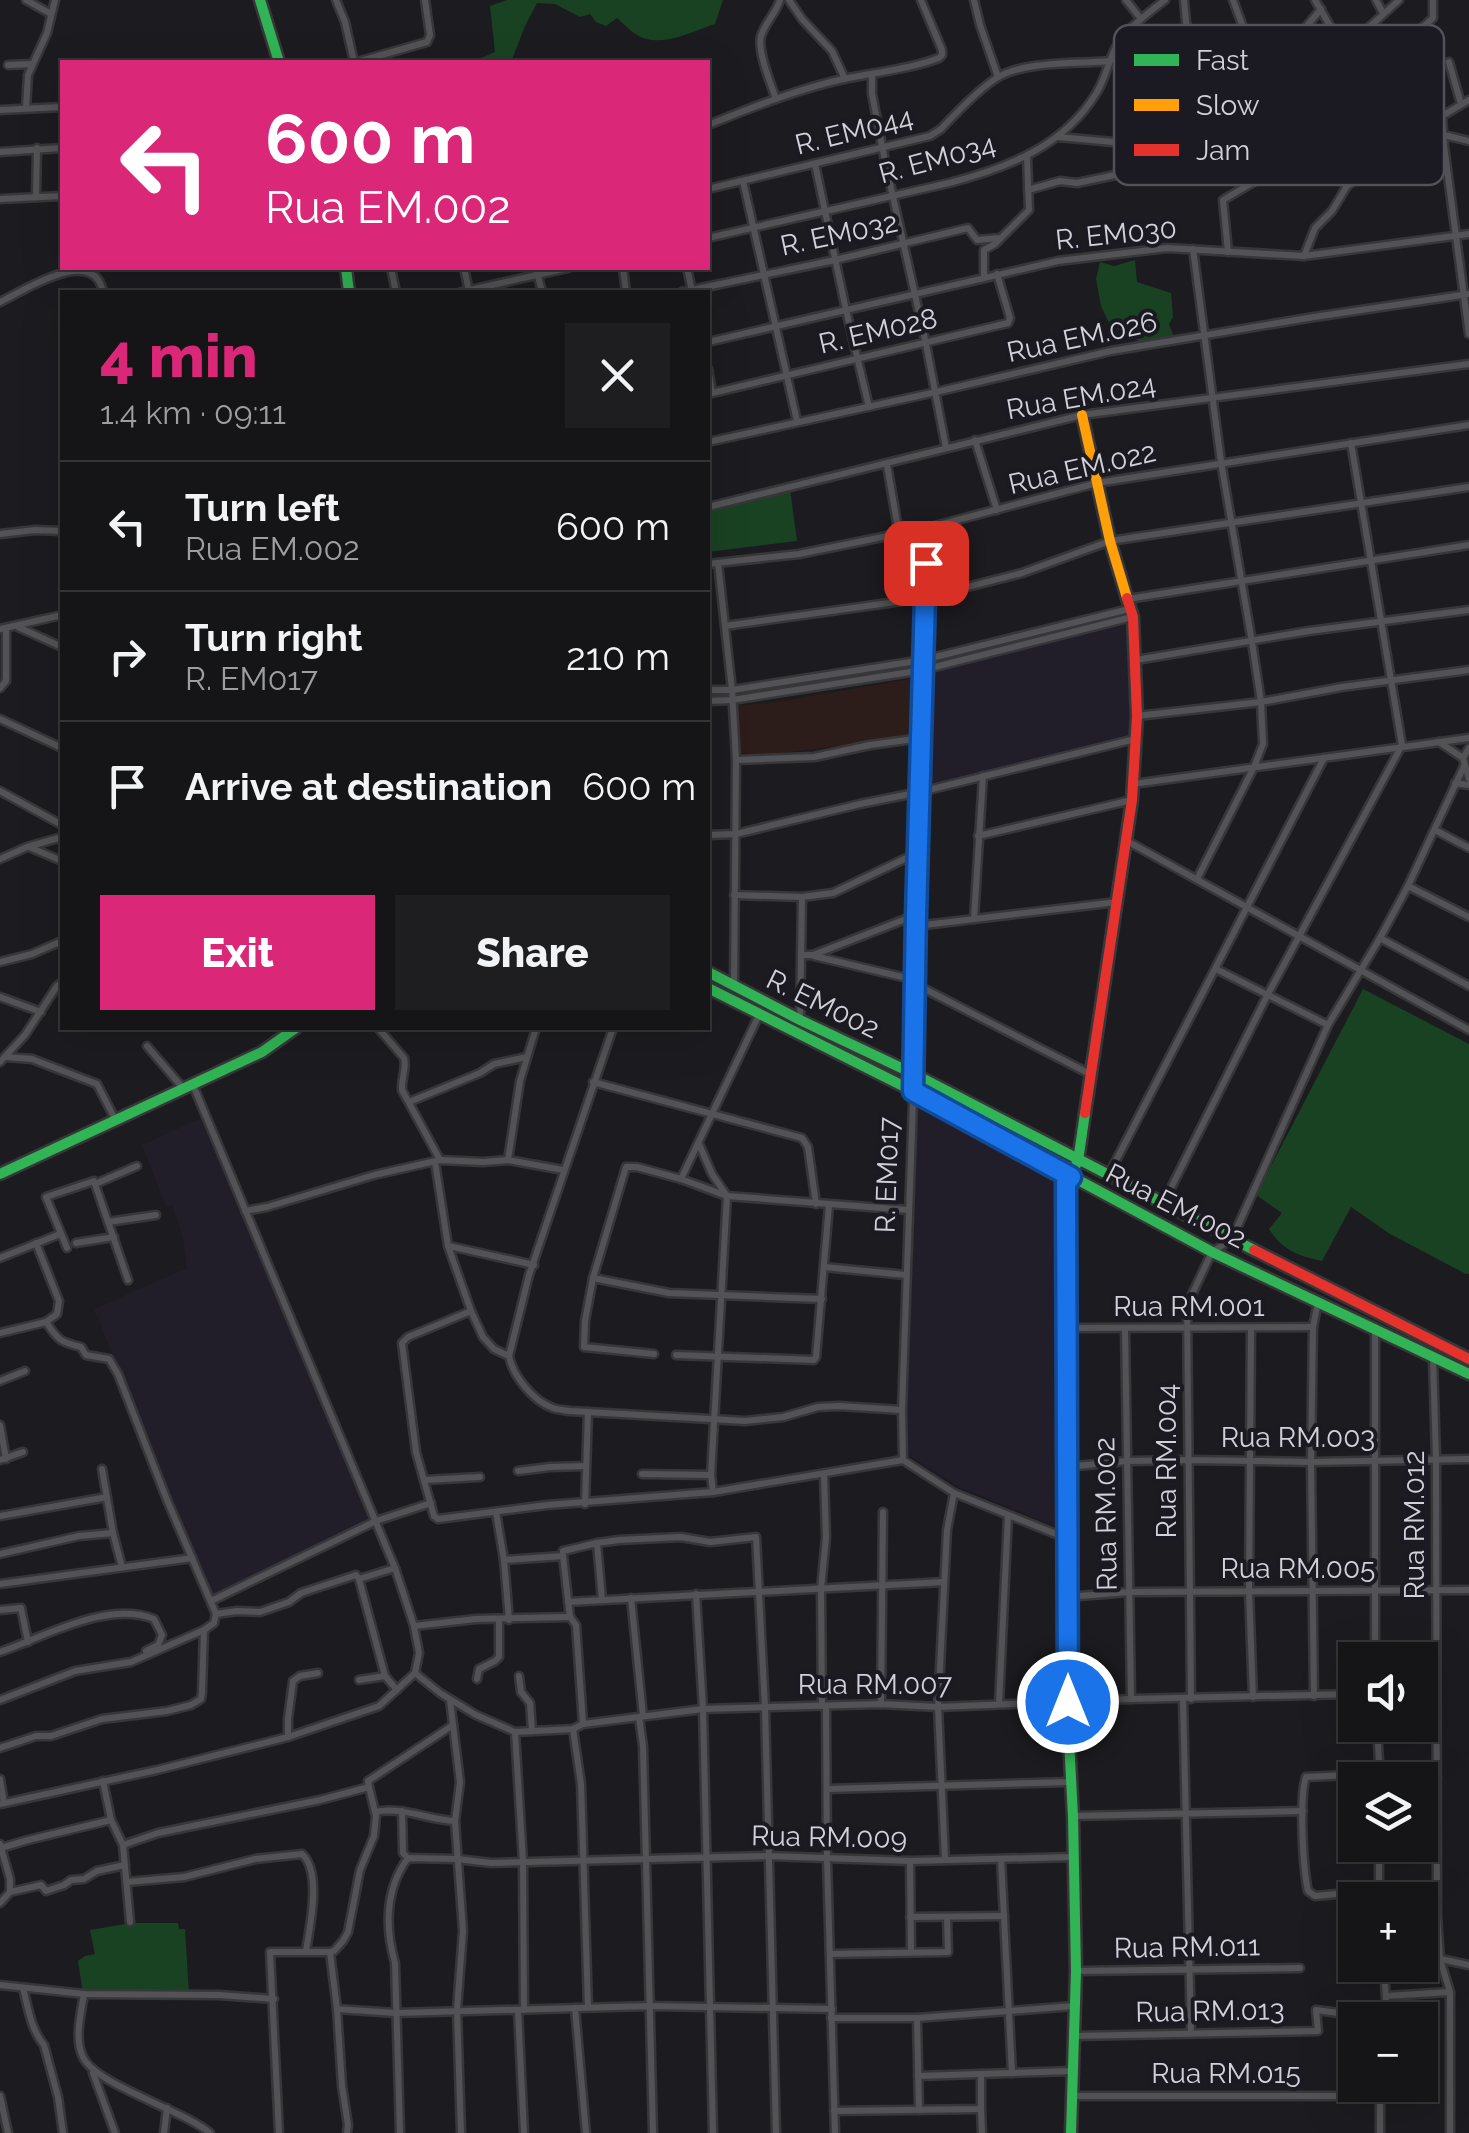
<!DOCTYPE html>
<meta charset="utf-8">
<style>
body{margin:0;font-family:Raleway,sans-serif;background:#1e1d20;color:#f1f3f6;height:100vh;display:flex;flex-direction:column;font-size:38px;white-space:nowrap}
*{box-sizing:border-box;margin:0}
p{font-size:32px;color:#9d9ea1}
.icon{flex:none;width:55px;height:55px;fill:none;stroke:currentColor;stroke-width:2;stroke-linecap:round;stroke-linejoin:round}
.map{position:relative;flex:1;overflow:hidden}
.sheet{position:absolute;left:60px;top:290px;width:650px;height:740px;display:flex;flex-direction:column;background:#151417;border-radius:0px;box-shadow:0 10px 40px #0002,0 0 0 2px #343336}
.sheet>*{flex:none}
.top-card{position:absolute;left:60px;top:60px;width:650px;height:210px;border-radius:0px;box-shadow:0 10px 40px #0002,0 0 0 2px #343336;background:#db2777;color:#fff;overflow:hidden}
.controls{position:absolute;left:1338px;top:1642px;display:grid;gap:20px}
.controls a{display:grid;place-items:center;width:100px;height:100px;border-radius:0px;background:#151417;box-shadow:0 10px 40px #0002,0 0 0 2px #343336;font-size:50px}
.pin{position:absolute;display:grid;place-items:center;width:85px;height:85px;color:#fff;margin:-42px;border-radius:20px;box-shadow:0 5px 15px #0006}
.me{position:absolute;width:110px;margin:-55px;rotate:0deg;stroke-linejoin:round;filter:drop-shadow(0 0 8px #0008)}
.turn{display:flex;align-items:center;gap:35px;height:210px;padding:0 40px;font-size:45px}
.turn .icon{width:130px;height:130px;stroke-width:2.5}
.turn b{display:block;font-size:70px;line-height:85px}
.round{display:grid;place-items:center;flex:none;width:105px;height:105px;border-radius:0px;background:#1e1d20}
.headline{display:flex;align-items:center;justify-content:space-between;height:170px;padding:0 40px}
h1{font-size:60px;font-weight:800;line-height:75px;color:#db2777}
.action{display:flex;gap:20px;margin-top:auto;padding:20px 40px}
.action a{flex:1;height:115px;border-radius:0px;background:#db2777;color:#fff;font-size:40px;font-weight:800;line-height:115px;text-align:center}
.action a+a{background:#1e1d20;color:#f1f3f6}
ul{padding:0;list-style:none}
li{display:flex;align-items:center;gap:30px;height:130px;padding:0 40px;border-top:2px solid #343336}
li div{flex:1}
li b{display:block;font-size:38px}
li em{font-style:normal}
.map>svg:first-child{display:block}
.built{fill:#211e2a}
.medical{fill:#2c1c1a}
.green{fill:#194222}
.lines{fill:none;stroke-linecap:round;stroke-linejoin:round}
.stream{stroke:#1d4242;stroke-width:2.5}
.street-casing{stroke:#373739;stroke-width:11}
.fast-casing{stroke:#373739;stroke-width:15}
.slow-casing{stroke:#373739;stroke-width:15}
.jam-casing{stroke:#373739;stroke-width:15}
.street{stroke:#535256;stroke-width:6}
.fast{stroke:#30b455;stroke-width:10}
.slow{stroke:#ff9f0a;stroke-width:10}
.jam{stroke:#e5322d;stroke-width:10}
.route-casing{stroke:#114b97;stroke-width:25}
.route{stroke:#1a73e8;stroke-width:18}
.labels{text-anchor:middle;dominant-baseline:central;stroke-width:8;stroke-linejoin:round;paint-order:stroke}
.street-label{font-size:28px;fill:#d2d1d7;stroke:#1b1921}
.key{fill:#1b1921;stroke:#525058;stroke-width:2.5}
.key-label{font-size:28px;fill:#d2d1d7}
</style>
<div class="map">
<svg width="1469" height="2133" viewBox="0 0 1469 2133">
<rect width="100%" height="100%" fill="#1c1b1f"/>
<!-- built -->
<g class="built">
<path d="M1129 624 1131 734 926 785 927 671Z"/>
<path d="M915 1106 1061 1181 1064 1530 955 1485 907 1454 906 1411Z"/>
<path d="M201 1118 244 1216 370 1521 211 1596 94 1309 187 1268 182 1234 172 1205 166 1207 142 1145Z"/>
</g>
<!-- medical -->
<path class="medical" d="M916 678 915 736 768 755 740 753 738 705 770 703Z"/>
<!-- green -->
<g class="green">
<path d="M507 0H723L715 24C693 31 667 46 643 38 634 35 625 25 617 18L606 26 596 22 590 14 580 17 555 4 537 3 525 26 511 62H436L474 61 495 52 490 6Z"/>
<path d="M1135 260 1137 282 1171 293 1173 317 1169 324 1174 337 1140 342 1110 325 1101 306 1096 279 1100 262 1114 266Z"/>
<path d="M790 489 797 541 708 552V512Z"/>
<path d="M1363 989 1469 1044V1274H1466L1390 1234 1351 1207 1322 1261C1298 1256 1282 1250 1269 1229L1282 1213 1256 1195Z"/>
<path d="M131 1923H178L179 1929H185L189 1994H83L78 1961 85 1956 95 1954 90 1930Z"/>
</g>
<g class="lines">
<!-- stream -->
<g class="stream">
<path d="M46 1510 63 1508"/>
<path d="M82 1533 109 1530"/>
</g>
<!-- street casing -->
<g class="street-casing">
<g id="street">
<path d="M26 0 51 14"/>
<path d="M336 0 345 22 354 62"/>
<path d="M789 0 802 19 832 51 845 79"/>
<path d="M974 0 980 25 998 77"/>
<path d="M1126 0 1141 19"/>
<path d="M1184 0 1191 75"/>
<path d="M1233 0 1258 67 1277 108"/>
<path d="M1315 0 1344 50"/>
<path d="M1376 0 1383 13"/>
<path d="M357 62 427 42 430 35 425 0"/>
<path d="M1449 62 1461 104"/>
<path d="M8 65 32 64"/>
<path d="M1258 67 1283 54 1321 9"/>
<path d="M1322 69 1344 103 1362 164 1360 175"/>
<path d="M872 74V94L885 161 926 344 946 448"/>
<path d="M776 99C771 84 757 51 761 36 765 23 776 13 780 0"/>
<path d="M1344 103 1364 111 1402 117 1416 124 1443 145"/>
<path d="M26 108 28 75 47 33 55 0"/>
<path d="M0 110 62 107"/>
<path d="M1373 113 1414 35 1433 18V0"/>
<path d="M1442 117 1444 146 1469 334"/>
<path d="M708 125C753 107 800 88 848 78 879 72 909 69 939 58L942 55V50L921 0"/>
<path d="M1444 135 1469 141"/>
<path d="M1059 137 1145 145 1174 155"/>
<path d="M0 152 62 148"/>
<path d="M815 164 846 310 869 407"/>
<path d="M743 181 797 421"/>
<path d="M708 189 930 136 941 129C955 114 982 86 1000 76 1028 61 1078 64 1110 61"/>
<path d="M1028 190 1060 181 1077 183 1120 174 1150 162 1210 144 1255 125 1269 117 1287 97 1344 50 1399 0"/>
<path d="M36 197 37 148"/>
<path d="M0 199 62 196"/>
<path d="M708 238 949 183C1007 168 1065 146 1097 92 1105 79 1108 63 1115 49 1126 29 1147 14 1165 0"/>
<path d="M1193 249 1221 462 1252 642 1261 702 1263 744 1254 767 1197 879"/>
<path d="M1228 252 1223 200 1286 163"/>
<path d="M1304 256 1469 234"/>
<path d="M391 268 396 292"/>
<path d="M464 268 469 291"/>
<path d="M536 268 542 292"/>
<path d="M623 268 626 292"/>
<path d="M687 268 692 291"/>
<path d="M984 277V250L995 244 1029 210 1027 157"/>
<path d="M461 292 568 268"/>
<path d="M682 292 835 260 968 228 977 240 1000 238"/>
<path d="M0 302C23 291 94 244 103 292"/>
<path d="M708 342 1058 261 1167 248 1304 256 1315 228 1332 211 1347 186 1360 176 1408 150 1442 116 1469 100"/>
<path d="M708 369 712 392"/>
<path d="M708 394 1008 323 1010 318 997 274"/>
<path d="M975 440 997 510"/>
<path d="M708 442 936 392 1111 351 1314 317 1469 294"/>
<path d="M887 465 899 534"/>
<path d="M708 507 1082 415 1469 364"/>
<path d="M927 528 916 915 914 1074 902 1410 903 1460 954 1493 1066 1538"/>
<path d="M0 534 35 530 62 531"/>
<path d="M718 563 732 690 736 760 734 985"/>
<path d="M708 564 799 554 927 528 1097 483 1469 425"/>
<path d="M1128 599 1469 545"/>
<path d="M725 626 924 598 1022 573 1110 541 1469 487"/>
<path d="M18 627 62 647"/>
<path d="M0 629 62 615"/>
<path d="M1136 660 1309 631 1469 610"/>
<path d="M0 688 6 681V629"/>
<path d="M708 690H732L923 660 1129 609"/>
<path d="M708 701 732 700 923 670 1132 617"/>
<path d="M1137 716 1261 702 1342 687 1469 670"/>
<path d="M0 719 62 748"/>
<path d="M1439 742 1463 758"/>
<path d="M1469 748 1463 758 1469 779"/>
<path d="M736 760 814 757 870 745 921 738"/>
<path d="M1455 783 1469 785"/>
<path d="M1133 784 1469 738"/>
<path d="M0 791 62 825"/>
<path d="M1435 830 1469 848"/>
<path d="M708 835 736 834 860 804 920 792 1135 739"/>
<path d="M978 836 1132 800"/>
<path d="M1127 841 1469 1030"/>
<path d="M29 847 62 861"/>
<path d="M0 859 27 847 62 837"/>
<path d="M1408 886 1469 917"/>
<path d="M734 895 802 897 833 893 917 853"/>
<path d="M974 919 983 776"/>
<path d="M916 926 1117 902"/>
<path d="M1380 938 1469 986"/>
<path d="M801 955H813L916 915"/>
<path d="M814 956 915 980"/>
<path d="M0 962 32 954 62 941"/>
<path d="M1216 969 1328 1025"/>
<path d="M915 984 1090 1074"/>
<path d="M0 997 41 1012"/>
<path d="M800 1020 802 897"/>
<path d="M378 1028 404 1058C407 1067 401 1080 402 1090L440 1160"/>
<path d="M147 1046 182 1087"/>
<path d="M6 1057 32 1059 97 1084 115 1119"/>
<path d="M0 1062 25 1035 57 986 62 982"/>
<path d="M593 1082 802 1138 808 1147 816 1204"/>
<path d="M409 1102 480 1073 494 1064 527 1057"/>
<path d="M699 1144 712 1174 727 1196 711 1475 713 1492"/>
<path d="M508 1160 520 1081 536 1028"/>
<path d="M435 1162 448 1246 471 1311 483 1337 494 1349 509 1356C513 1376 533 1401 553 1408 558 1410 565 1410 570 1411L745 1421 783 1417 818 1407 839 1406 902 1410"/>
<path d="M1108 1176 1324 758"/>
<path d="M681 1179 759 1015"/>
<path d="M95 1184 137 1166"/>
<path d="M1163 1204 1268 994 1402 745 1351 443"/>
<path d="M245 1211 267 1207 374 1175 440 1160 483 1162 508 1160 563 1170"/>
<path d="M108 1222 156 1215"/>
<path d="M36 1243 59 1301 57 1314 46 1322"/>
<path d="M76 1243 114 1237"/>
<path d="M449 1246 534 1265"/>
<path d="M67 1248 46 1197 94 1181 128 1280"/>
<path d="M0 1258 60 1234"/>
<path d="M824 1267 906 1275"/>
<path d="M593 1278 669 1293 822 1299"/>
<path d="M471 1311 408 1337 402 1343 416 1452 434 1516 438 1519 547 1505 713 1492 903 1460"/>
<path d="M1066 1328 1313 1327"/>
<path d="M1251 1328 1249 1591 1253 1697"/>
<path d="M1375 1328V1660"/>
<path d="M1125 1329 1131 1699"/>
<path d="M0 1333 46 1322C58 1340 60 1342 81 1347L86 1355 109 1359 118 1374 167 1500 216 1614 214 1623 204 1630 131 1662 75 1671 0 1700"/>
<path d="M654 1354 584 1347 585 1321 593 1278 626 1167H637L681 1179 727 1196 908 1210"/>
<path d="M676 1355 814 1360 816 1357 829 1205"/>
<path d="M509 1356 529 1275 613 1028"/>
<path d="M1433 1358 1436 1459 1437 1915 1440 1959 1450 1992V2133"/>
<path d="M0 1381 25 1371"/>
<path d="M0 1425 6 1459"/>
<path d="M0 1460 23 1452"/>
<path d="M1066 1467 1127 1461 1189 1460 1311 1462 1469 1459"/>
<path d="M102 1469 113 1533 122 1567"/>
<path d="M518 1471 550 1467 585 1466"/>
<path d="M642 1474 711 1475"/>
<path d="M425 1480 480 1477"/>
<path d="M585 1504 588 1412"/>
<path d="M496 1512 504 1560 563 1556V1551L597 1543 619 1540 681 1537 710 1542 756 1537 765 1707 776 2133"/>
<path d="M0 1516 107 1497"/>
<path d="M597 1543 602 1600"/>
<path d="M0 1554 79 1536 113 1533"/>
<path d="M563 1556 570 1617 576 1625 583 1724"/>
<path d="M504 1560 509 1620"/>
<path d="M359 1579 385 1676 397 1690"/>
<path d="M0 1584 192 1558"/>
<path d="M696 1594 703 1709 713 2133"/>
<path d="M1067 1597 1129 1592 1469 1590"/>
<path d="M631 1598 643 1716"/>
<path d="M211 1601 376 1521 431 1503"/>
<path d="M568 1602 944 1582"/>
<path d="M0 1610 21 1608 28 1642"/>
<path d="M216 1614 237 1611 260 1612 289 1602 301 1593 356 1575 359 1579 395 1568"/>
<path d="M414 1626 476 1619 570 1617"/>
<path d="M0 1652C44 1637 108 1600 154 1619L162 1635 158 1645 146 1651"/>
<path d="M415 1673 440 1693 476 1715 515 1732 573 1729 583 1724 703 1709 881 1704 938 1707 1131 1699 1355 1694"/>
<path d="M519 1676 521 1692 530 1703 532 1731"/>
<path d="M477 1679 479 1669 495 1661 499 1657V1620"/>
<path d="M359 1680 385 1676"/>
<path d="M1314 1696 1311 1462 1313 1327 1318 1302"/>
<path d="M1183 1699 1191 2033"/>
<path d="M1191 1699 1187 1305 1212 1252 1232 1239 1328 1025 1380 938 1408 886 1464 766"/>
<path d="M450 1700 460 1782 455 1821 463 1931 457 2010 461 2133"/>
<path d="M881 1704 883 1512"/>
<path d="M999 1704 1008 1516"/>
<path d="M822 1706 821 1589 826 1537 824 1475"/>
<path d="M826 1706 827 1859 835 2133"/>
<path d="M639 1717 643 1746 653 2133"/>
<path d="M1377 1725 1380 1779"/>
<path d="M573 1729 581 1784 588 2007"/>
<path d="M515 1732 523 1862 524 2010"/>
<path d="M288 1737V1719L293 1681 300 1676 318 1673"/>
<path d="M0 1748 36 1736H51L102 1719 167 1711 191 1705 201 1699 202 1692 204 1630"/>
<path d="M0 1779 4 1803"/>
<path d="M103 1781 111 1820 123 1845 130 1922"/>
<path d="M827 1789 1071 1782"/>
<path d="M0 1804 157 1770 288 1737 379 1706 415 1673 419 1653 414 1626 395 1568 193 1085"/>
<path d="M402 1811 403 1853 408 1858"/>
<path d="M375 1812C403 1806 428 1820 455 1821"/>
<path d="M1073 1816 1303 1811"/>
<path d="M0 1844 10 1879V1892L41 1885 46 1891 64 1885 71 1880 84 1879 97 1871 125 1865"/>
<path d="M123 1845 158 1833 320 1800 369 1787 368 1781 453 1725"/>
<path d="M1379 1845V1900"/>
<path d="M1 1848 28 1840 111 1820"/>
<path d="M1001 1859 1012 2073"/>
<path d="M945 1860 938 1707 947 1530 954 1493"/>
<path d="M910 1861 911 1952"/>
<path d="M127 1882 184 1877 255 1859 302 1854C322 1872 310 1926 306 1951"/>
<path d="M1379 1890 1315 1896 1308 1891C1303 1867 1299 1799 1306 1777L1372 1774 1380 1777 1437 1778"/>
<path d="M0 1903 10 1892"/>
<path d="M910 1917 1004 1916"/>
<path d="M830 1954 948 1952 947 1917"/>
<path d="M1441 1959 1469 1965"/>
<path d="M1384 1965 1386 2001 1384 2019"/>
<path d="M1076 1971 1300 1968"/>
<path d="M0 1985 84 1994 219 1995 274 1999"/>
<path d="M23 1988C28 2007 31 2030 44 2045L58 2097 63 2133"/>
<path d="M84 1994C81 2013 74 2039 83 2057 96 2085 181 2109 210 2133"/>
<path d="M1386 1996 1450 1992"/>
<path d="M575 2008 586 2133"/>
<path d="M337 2009 396 2013 649 2006 832 2009"/>
<path d="M518 2011 524 2133"/>
<path d="M831 2018H917L1074 2006"/>
<path d="M917 2018 919 2110"/>
<path d="M1074 2036 1318 2031 1316 2010 1384 2019"/>
<path d="M93 2073 115 2133"/>
<path d="M918 2076 1073 2071"/>
<path d="M0 2096 8 2133"/>
<path d="M1073 2096H1379"/>
<path d="M981 2109 982 2133"/>
<path d="M834 2111 981 2109V2074"/>
<path d="M164 2133 167 2108"/>
<path d="M279 2133 270 1952H330"/>
<path d="M347 2133 348 2125 342 2086 337 2009 330 1952 334 1951 343 1941 348 1932 360 1870 374 1836 376 1816 369 1787"/>
<path d="M400 2133 395 1963C385 1928 385 1889 408 1858L457 1859 491 1863 769 1856 910 1861 1073 1857"/>
<path d="M1380 2133V2085"/>
</g>
</g>
<!-- fast casing -->
<g class="fast-casing">
<g id="fast">
<path d="M260 0 279 62"/>
<path d="M346 268 349 292"/>
<path d="M708 972 800 1020 914 1074 1254 1250"/>
<path d="M708 988 913 1091 1212 1252 1469 1374"/>
<path d="M0 1174 262 1052 296 1028"/>
<path d="M1071 2133 1076 1971 1073 1816 1067 1702 1066 1183 1078 1161 1085 1113"/>
</g>
</g>
<!-- slow casing -->
<g class="slow-casing">
<path id="slow" d="M1082 415 1110 541 1127 598"/>
</g>
<!-- jam casing -->
<g class="jam-casing">
<g id="jam">
<path d="M1085 1113 1132 800 1137 716 1133 617 1127 598"/>
<path d="M1254 1250 1469 1359"/>
</g>
</g>
<!-- street -->
<use href="#street" class="street"/>
<!-- fast -->
<use href="#fast" class="fast"/>
<!-- slow -->
<use href="#slow" class="slow"/>
<!-- jam -->
<use href="#jam" class="jam"/>
</g>
<g class="lines">
<!-- route casing -->
<g class="route-casing">
<path id="route" d="M926 563 916 915 913 1091 1071 1177 1066 1183 1068 1702"/>
</g>
<!-- route -->
<use href="#route" class="route"/>
</g>
<g class="labels">
<!-- street labels -->
<g class="street-label">
<text transform="translate(854 131) rotate(-14)">R. EM044</text>
<text transform="translate(937 159) rotate(-15)">R. EM034</text>
<text transform="translate(839 234) rotate(-12)">R. EM032</text>
<text transform="translate(1116 234) rotate(-6)">R. EM030</text>
<text transform="translate(878 331) rotate(-13)">R. EM028</text>
<text transform="translate(1082 337) rotate(-12)">Rua EM.026</text>
<text transform="translate(1081 397) rotate(-10)">Rua EM.024</text>
<text transform="translate(1082 468) rotate(-13)">Rua EM.022</text>
<text transform="translate(823 1004) rotate(26)">R. EM002</text>
<text transform="translate(887 1175) rotate(-88)">R. EM017</text>
<text transform="translate(1176 1206) rotate(27)">Rua EM.002</text>
<text x="1189" y="1306">Rua RM.001</text>
<text x="1298" y="1437">Rua RM.003</text>
<text transform="translate(1166 1461) rotate(-90)">Rua RM.004</text>
<text transform="translate(1106 1514) rotate(-91)">Rua RM.002</text>
<text transform="translate(1414 1525) rotate(-90)">Rua RM.012</text>
<text x="1298" y="1568">Rua RM.005</text>
<text x="875" y="1684">Rua RM.007</text>
<text transform="translate(829 1837) rotate(1)">Rua RM.009</text>
<text transform="translate(1187 1947) rotate(-1)">Rua RM.011</text>
<text transform="translate(1210 2011) rotate(-1)">Rua RM.013</text>
<text x="1226" y="2073">Rua RM.015</text>
</g>
</g>
<!-- legend -->
<rect x="1114" y="25" width="330" height="160" rx="15" class="key"/>
<rect x="1134" y="54" width="45" height="12" fill="#30b455"/>
<rect x="1134" y="99" width="45" height="12" fill="#ff9f0a"/>
<rect x="1134" y="144" width="45" height="12" fill="#e5322d"/>
<g class="key-label">
<text x="1196" y="70">Fast</text>
<text x="1196" y="115">Slow</text>
<text x="1196" y="160">Jam</text>
</g>
</svg>
<div class="controls">
<a><svg class="icon" aria-label="sound" viewBox="0 0 24 24"><path d="M4 9h4l5-4v14l-5-4H4zM17 9q2 3 0 6"/></svg></a>
<a><svg class="icon" aria-label="layers" viewBox="0 0 24 24"><path d="M12 4l9 5-9 5-9-5zM3 14l9 5 9-5"/></svg></a>
<a>+</a>
<a>−</a>
</div>
<div class="pin" style="left:926px;top:563px;background:#d93025"><svg class="icon" aria-label="arrive" viewBox="0 0 24 24"><path d="M6 21V4h12l-3 4 3 4H6"/></svg></div>
<svg class="me" style="left:1068px;top:1702px" viewBox="-20 -20 40 40"><circle r="17" fill="#1a73e8" stroke="#fff" stroke-width="3"/><path d="M0-11L8 9 0 5-8 9z" fill="#fff"/></svg>
<div class="top-card">
<div class="turn"><svg class="icon" aria-label="left" viewBox="0 0 24 24"><path d="M17 20v-9H6M10 6l-5 5 5 5"/></svg><div><b>600 m</b>Rua EM.002</div></div>
</div>
<section class="sheet">
<div class="headline"><div><h1>4 min</h1><p>1.4 km · 09:11</p></div><a class="round"><svg class="icon" aria-label="close" viewBox="0 0 24 24"><path d="M6 6l12 12M18 6L6 18"/></svg></a></div>
<ul>
<li><svg class="icon" aria-label="left" viewBox="0 0 24 24"><path d="M17 20v-9H6M10 6l-5 5 5 5"/></svg><div><b>Turn left</b><p>Rua EM.002</p></div><em>600 m</em></li>
<li><svg class="icon" aria-label="right" viewBox="0 0 24 24"><path d="M7 20v-9h11M14 6l5 5-5 5"/></svg><div><b>Turn right</b><p>R. EM017</p></div><em>210 m</em></li>
<li><svg class="icon" aria-label="arrive" viewBox="0 0 24 24"><path d="M6 21V4h12l-3 4 3 4H6"/></svg><div><b>Arrive at destination</b></div><em>600 m</em></li>
</ul>
<div class="action"><a>Exit</a><a>Share</a></div>
</section>
</div>
